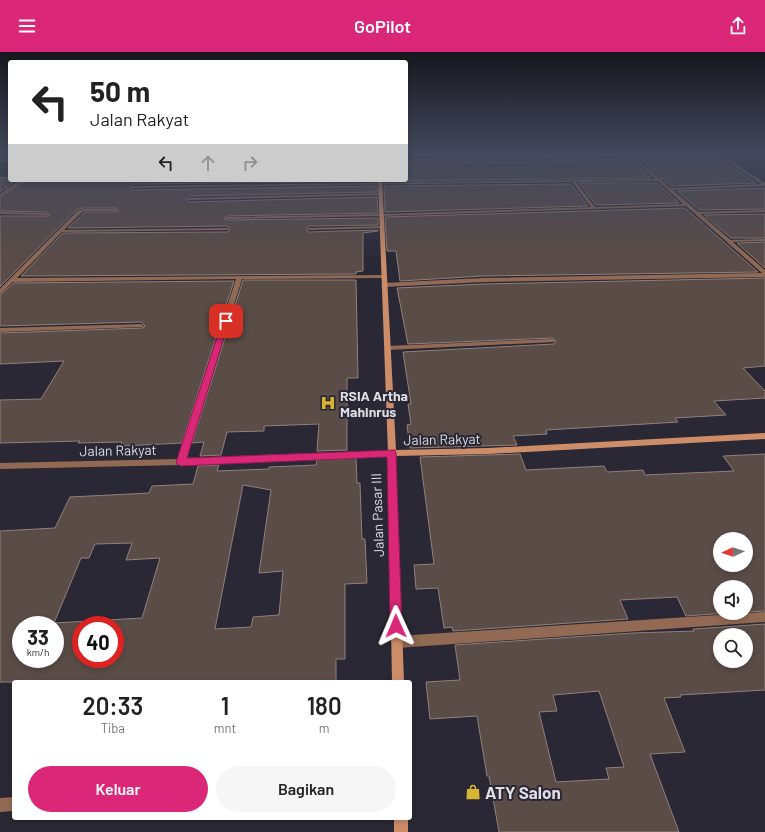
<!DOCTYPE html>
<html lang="id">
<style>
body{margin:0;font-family:Barlow,sans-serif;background:#f6f6f6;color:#222;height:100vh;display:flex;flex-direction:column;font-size:15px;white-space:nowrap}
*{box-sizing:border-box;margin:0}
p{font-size:13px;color:#767676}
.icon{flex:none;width:22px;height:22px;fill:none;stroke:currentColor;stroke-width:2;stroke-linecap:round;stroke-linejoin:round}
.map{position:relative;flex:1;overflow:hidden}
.drawer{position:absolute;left:12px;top:628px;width:400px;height:140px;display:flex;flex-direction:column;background:#fff;border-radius:4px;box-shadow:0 2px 6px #0003}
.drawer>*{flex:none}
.hud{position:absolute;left:8px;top:8px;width:400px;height:122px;border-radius:4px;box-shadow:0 2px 6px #0003;background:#fff;color:#222;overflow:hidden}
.needle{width:26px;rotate:266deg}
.buttons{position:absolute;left:713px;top:480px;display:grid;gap:8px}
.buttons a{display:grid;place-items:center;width:40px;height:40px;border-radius:50%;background:#fff;box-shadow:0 2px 6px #0003;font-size:20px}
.speed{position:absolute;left:12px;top:564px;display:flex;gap:8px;font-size:20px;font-weight:700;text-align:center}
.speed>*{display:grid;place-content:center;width:52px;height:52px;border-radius:50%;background:#fff;box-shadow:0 2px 6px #0003;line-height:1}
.speed small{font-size:10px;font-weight:400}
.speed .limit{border:6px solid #d22;background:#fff;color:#111}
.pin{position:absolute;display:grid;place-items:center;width:34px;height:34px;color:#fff;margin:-17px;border-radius:8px;box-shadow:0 2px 6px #0006}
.me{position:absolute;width:44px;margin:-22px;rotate:359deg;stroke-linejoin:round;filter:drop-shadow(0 0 3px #0008)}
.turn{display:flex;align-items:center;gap:14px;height:84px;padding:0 16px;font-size:18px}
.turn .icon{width:52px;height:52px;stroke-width:2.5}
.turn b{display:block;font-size:28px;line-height:34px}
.lanes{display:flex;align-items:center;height:38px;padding:0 16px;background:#0003;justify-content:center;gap:20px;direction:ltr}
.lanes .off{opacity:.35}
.eta{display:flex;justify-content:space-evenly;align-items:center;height:68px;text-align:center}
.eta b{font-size:24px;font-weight:600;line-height:28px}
.primary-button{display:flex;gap:8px;margin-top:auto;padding:8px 16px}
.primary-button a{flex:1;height:46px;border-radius:24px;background:#db2777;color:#fff;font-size:16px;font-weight:600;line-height:46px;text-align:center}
.primary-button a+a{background:#f6f6f6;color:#222}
header{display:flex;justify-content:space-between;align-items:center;height:52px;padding:0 16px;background:#db2777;color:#fff;font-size:18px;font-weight:600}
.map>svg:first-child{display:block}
.building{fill:#5a4c47;stroke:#92817c;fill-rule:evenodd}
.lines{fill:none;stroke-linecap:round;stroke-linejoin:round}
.lane{fill:#926a53;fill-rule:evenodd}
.street{fill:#926a53;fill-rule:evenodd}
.secondary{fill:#ce8d69;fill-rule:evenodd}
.route{fill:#db2777;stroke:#8e194d}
.labels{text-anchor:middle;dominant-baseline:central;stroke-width:4;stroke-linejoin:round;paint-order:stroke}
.poi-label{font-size:14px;font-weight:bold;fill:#dfdee6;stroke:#292834;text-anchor:start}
.street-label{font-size:14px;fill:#dfdee6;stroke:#292834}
.near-poi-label{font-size:17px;font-weight:bold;fill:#dfdee6;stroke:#292834;text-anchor:start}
</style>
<header><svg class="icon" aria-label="menu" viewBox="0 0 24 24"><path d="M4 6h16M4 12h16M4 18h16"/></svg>GoPilot<svg class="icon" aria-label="share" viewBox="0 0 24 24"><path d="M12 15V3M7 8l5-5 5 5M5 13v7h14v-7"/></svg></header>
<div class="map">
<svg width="765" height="780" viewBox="0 0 765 780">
<rect width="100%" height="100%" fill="#292834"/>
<!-- building -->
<g class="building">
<path d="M406 101H626V102L406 108Z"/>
<path d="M634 101H709L756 131 671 134 664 128 663 126H661Z"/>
<path d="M630 107 651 126 384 129 406 128V112Z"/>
<path d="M0 128H16L0 140Z"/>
<path d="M25 128H377V129L133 132 130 136 133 138 377 134V140L189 144 186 148 189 150 377 145 378 161 227 164 224 167 227 168 378 166V173L309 174 306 178 309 180 378 178V179L363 181V219L356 220V222L21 224 63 181 227 180 230 178 227 174 68 176 85 160H116L119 159 116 156H83L76 158 0 235V164H47L50 163 47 160 0 159V146Z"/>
<path d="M579 131H657L679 151 596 153Z"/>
<path d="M571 132 588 154 385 160 384 134Z"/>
<path d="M765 136V157L699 158 677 139Z"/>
<path d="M685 156 758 220 483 224 400 229 396 199H387L385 165Z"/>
<path d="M765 162V186H731L704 163Z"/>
<path d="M765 190V216L737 191Z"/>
<path d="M765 226V314L743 316 765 339V346L714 349 726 363 675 366 678 370 546 378 547 382 513 384 517 393 410 396 407 373 411 372 408 352H411L403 300 554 292 556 289 552 286 408 292 397 236 483 232Z"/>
<path d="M243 228H356L358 326H347V398L317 399 319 372 264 374V379L227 380 221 403 200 404 204 390 192 391Z"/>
<path d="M234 229 182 391 121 394 122 390 78 391 80 389 0 391V348L41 347 64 309 0 312V281L143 276 145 274 141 270 0 274V243L14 231Z"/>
<path d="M520 402 526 418 604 414 607 420 643 418 645 423 734 419 723 404 765 402V559L746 560V535H720V561H727L686 564 677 545 620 548 628 567 453 579 452 575 444 576 438 536 416 537 414 513 434 512 420 405ZM720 487H746V513H720Z"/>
<path d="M356 406 357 431H360L362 487H365L367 531 345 532V607H336V630H0V479L55 476 70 445 149 441 152 434 193 432 198 414 219 413 217 419 269 417V415L316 413 317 408ZM243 433 271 438 259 521 283 519 279 563 253 565 251 575 215 577ZM132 491 126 508 160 506 142 566 54 571 81 506H89L95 492ZM21 573H55V607H21ZM81 573H115V607H81Z"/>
<path d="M765 572V638L680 643 681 645 664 646 685 700 650 702 679 780H499L489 724H487L477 664 430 667 426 630 460 628 455 593 633 581 694 579 693 577ZM720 583H746V609H720ZM599 639 624 715 606 716 609 727 556 730 539 660 557 659 553 643Z"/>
</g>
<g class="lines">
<!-- lane -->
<g class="lane">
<path d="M765 158V160L697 162 695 161 697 160Z"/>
<path d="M0 160 47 161 49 162 47 163 0 162Z"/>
<path d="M765 187V189L729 190 727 189 729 188Z"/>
</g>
<!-- street -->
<g class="street">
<path d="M627 101H631L660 127H662V129L670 136 761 132 714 101H718L765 131V134L673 138 765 218V225L483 230 384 235 381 233 384 231 483 226 762 221 686 154 382 164 227 167 225 166 227 165 382 162 591 155 572 130 133 136 131 135 133 134 655 127 631 105 406 111V109L628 103ZM658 129 683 152 595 155 576 130Z"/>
<rect x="0" y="108" width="10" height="2"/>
<rect x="0" y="125" width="10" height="2"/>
<path d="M19 128H24L0 145V142Z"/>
<path d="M382 141 381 143 189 148 187 147 189 146Z"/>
<path d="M83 157H116L118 158 116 159H85L81 161 64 178 227 176 229 177 227 178 62 180 17 226 385 223 386 224 383 226 242 227 186 406 392 398 395 399 396 401 395 403 181 413 0 417V411L178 407 236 227 13 230 0 242V237L77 159Z"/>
<path d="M384 174V175L382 176 309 178 307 177 309 176Z"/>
<path d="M141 272 144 274 143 275 0 280V276Z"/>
<path d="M552 287 555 289 554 290 387 298 384 296 387 294Z"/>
<path d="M765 560V570L397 596 393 594 391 590 393 586 397 584Z"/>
<path d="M14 745V759L0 760V746Z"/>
</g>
<!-- secondary -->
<g class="secondary">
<path d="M378 128H382L396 398 488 396 765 381V387L488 402 396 404 404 630H392L388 401Z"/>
<rect x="394" y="766" width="14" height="14"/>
</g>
</g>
<!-- sky -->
<linearGradient id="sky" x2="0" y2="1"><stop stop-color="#17161d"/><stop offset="0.48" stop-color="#43485c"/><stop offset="1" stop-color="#43485c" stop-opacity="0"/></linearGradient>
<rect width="765" height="211" fill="url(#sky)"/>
<!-- route -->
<path class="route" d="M223 267 229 269 187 406 395 398 396 401 402 574 401 579 396 581 392 579 390 574 387 405 181 414 177 412 176 410Z"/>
<!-- icons -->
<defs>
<g id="hospital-bare" transform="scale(1.2)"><path d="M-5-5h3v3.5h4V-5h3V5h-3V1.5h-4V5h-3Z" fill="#d7b434" stroke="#292834" stroke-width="2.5" paint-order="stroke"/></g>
<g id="shop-bare" transform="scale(1.2)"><path d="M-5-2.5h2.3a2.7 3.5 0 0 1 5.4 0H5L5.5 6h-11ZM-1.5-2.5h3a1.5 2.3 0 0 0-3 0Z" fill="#d7b434" stroke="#292834" stroke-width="2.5" paint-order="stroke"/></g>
</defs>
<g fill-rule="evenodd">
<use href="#hospital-bare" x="328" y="351"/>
<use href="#shop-bare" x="473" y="740"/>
</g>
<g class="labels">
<!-- poi labels -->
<g class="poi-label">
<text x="340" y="343">RSIA Artha<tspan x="340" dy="16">Mahinrus</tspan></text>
</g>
<!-- street labels -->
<g class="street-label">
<text transform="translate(442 387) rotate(-1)">Jalan Rakyat</text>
<text transform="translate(118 398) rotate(-1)">Jalan Rakyat</text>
<text transform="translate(377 463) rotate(-92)">Jalan Pasar III</text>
</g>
<!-- near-poi labels -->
<g class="near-poi-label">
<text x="485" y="740">ATY Salon</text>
</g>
</g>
</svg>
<div class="buttons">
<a><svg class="needle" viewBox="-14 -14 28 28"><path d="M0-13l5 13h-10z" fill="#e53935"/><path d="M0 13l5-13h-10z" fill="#767676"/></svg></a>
<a><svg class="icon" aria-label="sound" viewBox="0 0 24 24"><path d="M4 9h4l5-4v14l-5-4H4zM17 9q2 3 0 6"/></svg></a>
<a><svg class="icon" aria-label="search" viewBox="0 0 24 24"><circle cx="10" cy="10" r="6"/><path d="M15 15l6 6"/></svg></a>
</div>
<div class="speed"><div>33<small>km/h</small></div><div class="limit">40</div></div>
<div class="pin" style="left:226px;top:269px;background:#d93025"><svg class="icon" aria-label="arrive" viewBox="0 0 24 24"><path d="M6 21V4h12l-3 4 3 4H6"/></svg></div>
<svg class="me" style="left:396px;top:574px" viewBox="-20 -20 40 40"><path d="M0-17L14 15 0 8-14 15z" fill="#db2777" stroke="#fff" stroke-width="4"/></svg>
<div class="hud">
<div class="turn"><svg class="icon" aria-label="left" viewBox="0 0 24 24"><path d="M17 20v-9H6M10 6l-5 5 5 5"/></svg><div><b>50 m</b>Jalan Rakyat</div></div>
<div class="lanes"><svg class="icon" aria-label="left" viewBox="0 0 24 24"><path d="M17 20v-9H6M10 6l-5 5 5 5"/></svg><svg class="icon off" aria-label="ahead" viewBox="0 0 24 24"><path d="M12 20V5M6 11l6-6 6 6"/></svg><svg class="icon off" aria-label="right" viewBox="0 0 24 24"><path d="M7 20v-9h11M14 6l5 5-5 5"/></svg></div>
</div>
<section class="drawer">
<div class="eta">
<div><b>20:33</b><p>Tiba</p></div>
<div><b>1</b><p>mnt</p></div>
<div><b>180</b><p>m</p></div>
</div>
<div class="primary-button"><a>Keluar</a><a>Bagikan</a></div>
</section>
</div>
